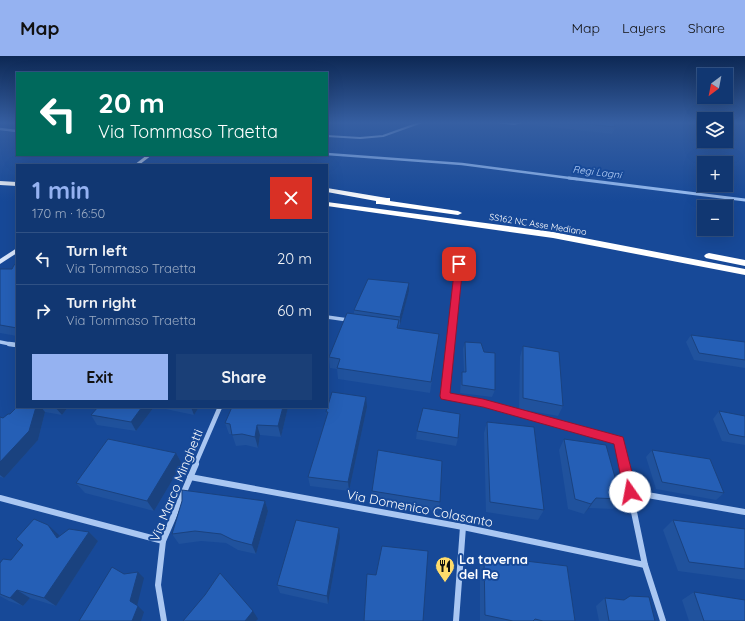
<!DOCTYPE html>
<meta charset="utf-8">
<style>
body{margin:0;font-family:Quicksand,sans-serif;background:#1a3f77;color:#f1f3f6;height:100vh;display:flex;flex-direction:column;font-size:15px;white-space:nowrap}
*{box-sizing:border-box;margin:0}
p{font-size:13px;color:#9cacc4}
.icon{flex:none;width:22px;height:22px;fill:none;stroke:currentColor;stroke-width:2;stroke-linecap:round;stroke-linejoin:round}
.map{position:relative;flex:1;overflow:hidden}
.panel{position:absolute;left:16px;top:108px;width:312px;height:244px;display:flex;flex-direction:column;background:#113772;border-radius:0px;box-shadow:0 4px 16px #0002,0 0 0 1px #305184}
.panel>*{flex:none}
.banner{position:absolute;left:16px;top:16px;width:312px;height:84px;border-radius:0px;box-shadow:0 4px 16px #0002,0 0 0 1px #305184;background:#00695c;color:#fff;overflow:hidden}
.needle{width:26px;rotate:212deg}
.controls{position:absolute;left:697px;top:12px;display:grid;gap:8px}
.controls a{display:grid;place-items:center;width:36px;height:36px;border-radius:0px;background:#113772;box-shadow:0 4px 16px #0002,0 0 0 1px #305184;font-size:20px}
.pin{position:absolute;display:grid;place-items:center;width:34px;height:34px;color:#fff;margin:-17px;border-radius:8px;box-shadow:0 2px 6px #0006}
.me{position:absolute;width:44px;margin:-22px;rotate:348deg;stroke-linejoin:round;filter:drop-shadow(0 0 3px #0008)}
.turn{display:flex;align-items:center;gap:14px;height:84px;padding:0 16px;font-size:18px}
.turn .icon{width:52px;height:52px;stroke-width:2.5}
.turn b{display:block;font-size:28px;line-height:34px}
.round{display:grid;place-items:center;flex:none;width:42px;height:42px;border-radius:0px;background:#1a3f77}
.summary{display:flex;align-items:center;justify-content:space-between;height:68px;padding:0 16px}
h1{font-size:24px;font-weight:700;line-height:30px;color:#95b2f1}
.action{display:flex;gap:8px;margin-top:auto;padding:8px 16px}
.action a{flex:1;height:46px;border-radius:0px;background:#95b2f1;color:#111;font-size:16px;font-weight:700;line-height:46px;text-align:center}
.action a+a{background:#1a3f77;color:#f1f3f6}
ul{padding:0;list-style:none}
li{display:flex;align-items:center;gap:12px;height:52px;padding:0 16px;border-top:1px solid #305184}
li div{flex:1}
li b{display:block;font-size:15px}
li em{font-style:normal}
header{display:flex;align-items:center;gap:24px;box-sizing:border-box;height:56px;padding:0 20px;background:#95b2f1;color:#111}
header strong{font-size:19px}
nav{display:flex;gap:22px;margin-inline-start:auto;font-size:14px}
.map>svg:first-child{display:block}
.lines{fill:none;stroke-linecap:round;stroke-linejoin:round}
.stream-far1{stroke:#9dc1f4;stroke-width:2.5}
.stream{stroke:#9dc1f4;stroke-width:3}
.street-far3{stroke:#aac7f2;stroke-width:2}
.street-far2{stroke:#aac7f2;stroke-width:3.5}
.street-far1{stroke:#aac7f2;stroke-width:4.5}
.street{stroke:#aac7f2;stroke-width:6}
.secondary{fill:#d9e6fc;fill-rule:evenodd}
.highway{fill:#fff;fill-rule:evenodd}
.wall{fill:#20529d}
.shaded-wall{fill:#1a427f}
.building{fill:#255fb6;stroke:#1a427f}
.route{fill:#e11d48;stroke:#92132f}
.labels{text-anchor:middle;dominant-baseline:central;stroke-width:4;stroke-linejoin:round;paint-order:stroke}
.far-street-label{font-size:9px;fill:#fff;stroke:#174998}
.far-water-label{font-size:10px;font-style:italic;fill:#b7d1f8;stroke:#174998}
.near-street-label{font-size:13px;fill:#fff;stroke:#174998}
.near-poi-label{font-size:13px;font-weight:bold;fill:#fff;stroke:#174998;text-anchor:start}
</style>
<header>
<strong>Map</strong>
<nav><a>Map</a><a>Layers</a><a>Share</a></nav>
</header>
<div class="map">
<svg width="745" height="565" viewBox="0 0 745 565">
<rect width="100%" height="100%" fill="#174998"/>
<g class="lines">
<!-- stream-far1 -->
<g class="stream-far1">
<path d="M0 73 17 75"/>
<path d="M327 98 462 108 577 123"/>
</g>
<!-- stream -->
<path class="stream" d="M569 122 745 144"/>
<!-- street-far3 -->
<g class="street-far3">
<path d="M495 66 514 68 522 66"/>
<path d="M327 80 360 82 383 80 422 66"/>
</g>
<!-- street-far2 -->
<g class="street-far2">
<path d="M327 261 348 264"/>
<path d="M0 286 15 289"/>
<path d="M450 289 459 208"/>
</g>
<!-- street-far1 -->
<g class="street-far1">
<path d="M9 288 17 289"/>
<path d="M451 288 445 340 511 355 619 385 624 409"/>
<path d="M195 409 220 351"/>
</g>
<!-- street -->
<g class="street">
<path d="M624 408 645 509 663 565"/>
<path d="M190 421 463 471 645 509"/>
<path d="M630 436 745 456"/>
<path d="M0 442 163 485"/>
<path d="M164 565 158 529 163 485 196 408"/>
<path d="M456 565 463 471"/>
</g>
<!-- secondary -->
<g class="secondary">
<path d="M147 99H152L139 109H134Z"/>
<path d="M17 192V197L0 208V203Z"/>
</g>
<!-- highway -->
<g class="highway">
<path d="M0 125 17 126V130L0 129Z"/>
<path d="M327 132 387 142H390V145L458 155 462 157 458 159 379 148H376V145L327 136Z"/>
<path d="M327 146 553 176 745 213V219L553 182 327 150Z"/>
<path d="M709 197 745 204V210L706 202 704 200 706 198Z"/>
</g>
</g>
<!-- wall -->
<g class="wall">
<path d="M524 66H614L615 71 612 78 524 68Z"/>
<path d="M17 207V280L0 277V213H12Z"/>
<path d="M409 235 400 269H399L398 273 439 278 430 337 338 323 337 313 330 312 329 301 354 258V254Z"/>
<path d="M691 279 745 286V312L694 304 686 286Z"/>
<path d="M465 286 495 334 492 341 460 337 461 323 462 316H464L463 293Z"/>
<path d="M523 290 563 350 558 360 519 353 520 301Z"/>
<path d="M17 351H68L62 359 45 356 38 384 4 422 0 421V361L3 362 10 358Z"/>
<path d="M154 351 136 375 97 369 91 359Z"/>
<path d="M156 351H199L194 359Z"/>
<path d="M288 351 281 381 260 379 258 392 246 389 236 390 232 378H229L225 367Z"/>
<path d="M367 351 349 435 310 430 308 421 327 360 326 356Z"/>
<path d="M719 355 745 360V389L722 385 713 363Z"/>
<path d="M487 366 544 454 538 464 486 456 484 377Z"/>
<path d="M417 375 458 382 456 390 416 383Z"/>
<path d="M564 383 621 443 613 453 589 452 584 458 568 453 559 394Z"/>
<path d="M652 394 724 437 716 444 656 433 646 401Z"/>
<path d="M176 397 182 408 154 455 85 437 76 427Z"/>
<path d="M372 435 440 446 438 456 372 445Z"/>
<path d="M182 445H265L268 455 256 498 238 494 226 487 201 485 179 488 172 478Z"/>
<path d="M673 464 745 473V524L678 515 663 474Z"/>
<path d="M89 476 98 485 56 550 30 542 23 550 9 545 0 540V507L11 504 23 489 59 479 60 480Z"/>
<path d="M340 482 328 548 280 537 277 529Z"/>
<path d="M484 500 575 565H480V509Z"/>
<path d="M694 536 745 565H689L682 544Z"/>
<path d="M605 542 655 565H599L596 550Z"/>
</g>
<!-- shaded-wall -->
<g class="shaded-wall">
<path d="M409 227V235L400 269V261Z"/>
<path d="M366 341 367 351 349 435 348 426Z"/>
<path d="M36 351H41L45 356 38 384 4 422 0 419V406Z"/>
<path d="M55 351H68L62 359Z"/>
<path d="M142 351H154L136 375 131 366Z"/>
<path d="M191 351H199L194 359Z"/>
<path d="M283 351H288L281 381 278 370Z"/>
<path d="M257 369 260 379 258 392 255 381Z"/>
<path d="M176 397 182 408 154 455 147 445Z"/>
<path d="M596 442 589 452 584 458 591 448Z"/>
<path d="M265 445 268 455 256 498 252 489Z"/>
<path d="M48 469 59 479 68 492 57 482Z"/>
<path d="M339 472 340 482 328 548 327 540Z"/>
<path d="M89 476 98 485 56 550 44 542Z"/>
<path d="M138 516 144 522 137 550 130 545Z"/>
<path d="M17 534 30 542 23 550 10 542Z"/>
<path d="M138 550 144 556 141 565H132Z"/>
<path d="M253 555 258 563 256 565H245Z"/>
</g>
<!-- building -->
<g class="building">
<path d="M570 66H614L615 71Z"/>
<path d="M17 207V272L0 269V213H12L14 209Z"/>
<path d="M368 223 409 227 400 261 354 254Z"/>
<path d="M347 257 399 264 397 272 439 278 431 326 337 312 340 303 329 301Z"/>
<path d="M691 279 745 286V304L699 297Z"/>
<path d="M465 286 481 287 484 296 495 297V334L462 329V316H466Z"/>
<path d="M523 290 559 296 563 350 523 342Z"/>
<path d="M332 336 366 341 348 426 308 421 328 356H326Z"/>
<path d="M17 351H36L29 375 0 406V361L3 362 8 358H10Z"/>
<path d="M98 351H142L131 366 91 359Z"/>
<path d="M232 351H283L278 370 257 369 255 381 242 378 232 379 230 368 225 367Z"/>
<path d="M423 352 460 358 458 382 417 375Z"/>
<path d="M719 355 745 360V381L729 378Z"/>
<path d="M487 366 534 371 544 454 490 446Z"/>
<path d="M108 383 176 397 147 445 76 427Z"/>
<path d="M564 383 606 389 621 443 596 442 591 448 575 443Z"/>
<path d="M378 394 442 405 440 446 372 435Z"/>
<path d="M652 394 710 403 724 437 662 426Z"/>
<path d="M182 434 265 445 252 489 233 484 221 478 195 475 172 478 182 445Z"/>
<path d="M34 463 48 469 57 482 69 473 89 476 44 542 17 534 10 542 0 538V507L3 503 11 504 23 489 16 483Z"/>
<path d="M296 464 339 472 327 540 277 529Z"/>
<path d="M673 464 745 473V513L689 506Z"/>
<path d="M382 490 428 495 423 565H364L367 518 376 519Z"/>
<path d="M484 500 567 510 575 565H543L535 563 533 565H513L485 559Z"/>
<path d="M112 511 124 518 138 516 130 545 138 550 132 565H79Z"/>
<path d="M220 517 253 555 245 565H183L205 539Z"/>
<path d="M694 536 745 544V565H704Z"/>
<path d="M630 540 649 541 655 565H609L605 542 624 544Z"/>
</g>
<!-- sky -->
<linearGradient id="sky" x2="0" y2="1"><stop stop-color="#0d2854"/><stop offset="0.46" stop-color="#365fa2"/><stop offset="1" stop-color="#365fa2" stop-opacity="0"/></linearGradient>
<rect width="745" height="145" fill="url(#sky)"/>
<!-- route -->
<path class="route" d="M459 205 463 208 450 337 483 343 623 381 637 436 635 441 630 442 626 441 624 436 614 388 483 351 441 343 440 340 455 208Z"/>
<!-- icons -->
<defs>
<g id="restaurant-pin" transform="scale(1)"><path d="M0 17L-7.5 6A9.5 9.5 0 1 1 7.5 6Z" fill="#ffdc6b" stroke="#174998"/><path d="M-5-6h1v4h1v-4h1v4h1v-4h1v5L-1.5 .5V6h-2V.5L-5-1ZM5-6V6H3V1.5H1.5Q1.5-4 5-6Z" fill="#111"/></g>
</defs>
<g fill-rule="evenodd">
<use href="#restaurant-pin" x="445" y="510"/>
</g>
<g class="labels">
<!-- far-street labels -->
<g class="far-street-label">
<text transform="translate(538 168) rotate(9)">SS162 NC Asse Mediano</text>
</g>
<!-- far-water labels -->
<g class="far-water-label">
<text transform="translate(597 116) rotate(7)">Regi Lagni</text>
</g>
<!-- near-street labels -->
<g class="near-street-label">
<text transform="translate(176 429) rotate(-68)">Via Marco Minghetti</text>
<text transform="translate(420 452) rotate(11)">Via Domenico Colasanto</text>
</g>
<!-- near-poi labels -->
<g class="near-poi-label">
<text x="459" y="503">La taverna<tspan x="459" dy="15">del Re</tspan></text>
</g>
</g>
</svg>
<div class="controls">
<a><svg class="needle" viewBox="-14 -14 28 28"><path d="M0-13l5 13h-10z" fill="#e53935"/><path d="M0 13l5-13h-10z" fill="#9cacc4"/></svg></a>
<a><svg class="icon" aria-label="layers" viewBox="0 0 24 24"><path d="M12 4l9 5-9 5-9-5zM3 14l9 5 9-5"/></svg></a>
<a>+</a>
<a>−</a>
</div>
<div class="pin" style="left:459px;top:208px;background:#d93025"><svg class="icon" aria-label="arrive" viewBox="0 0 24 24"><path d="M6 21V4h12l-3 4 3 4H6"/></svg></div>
<svg class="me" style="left:630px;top:436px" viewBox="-20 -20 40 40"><circle r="19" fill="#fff"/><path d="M0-13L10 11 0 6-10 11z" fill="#e11d48"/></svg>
<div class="banner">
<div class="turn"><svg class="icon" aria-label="left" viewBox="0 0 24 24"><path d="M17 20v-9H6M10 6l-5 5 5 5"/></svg><div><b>20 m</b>Via Tommaso Traetta</div></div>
</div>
<section class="panel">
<div class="summary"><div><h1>1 min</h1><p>170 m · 16:50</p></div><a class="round" style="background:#d93025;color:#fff"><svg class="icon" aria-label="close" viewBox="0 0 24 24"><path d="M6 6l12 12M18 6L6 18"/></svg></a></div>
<ul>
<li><svg class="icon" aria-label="left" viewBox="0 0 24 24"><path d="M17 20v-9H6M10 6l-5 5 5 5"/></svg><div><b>Turn left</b><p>Via Tommaso Traetta</p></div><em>20 m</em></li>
<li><svg class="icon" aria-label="right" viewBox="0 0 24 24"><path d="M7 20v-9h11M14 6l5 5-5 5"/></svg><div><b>Turn right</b><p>Via Tommaso Traetta</p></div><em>60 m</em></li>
</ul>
<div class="action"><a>Exit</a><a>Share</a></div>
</section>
</div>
